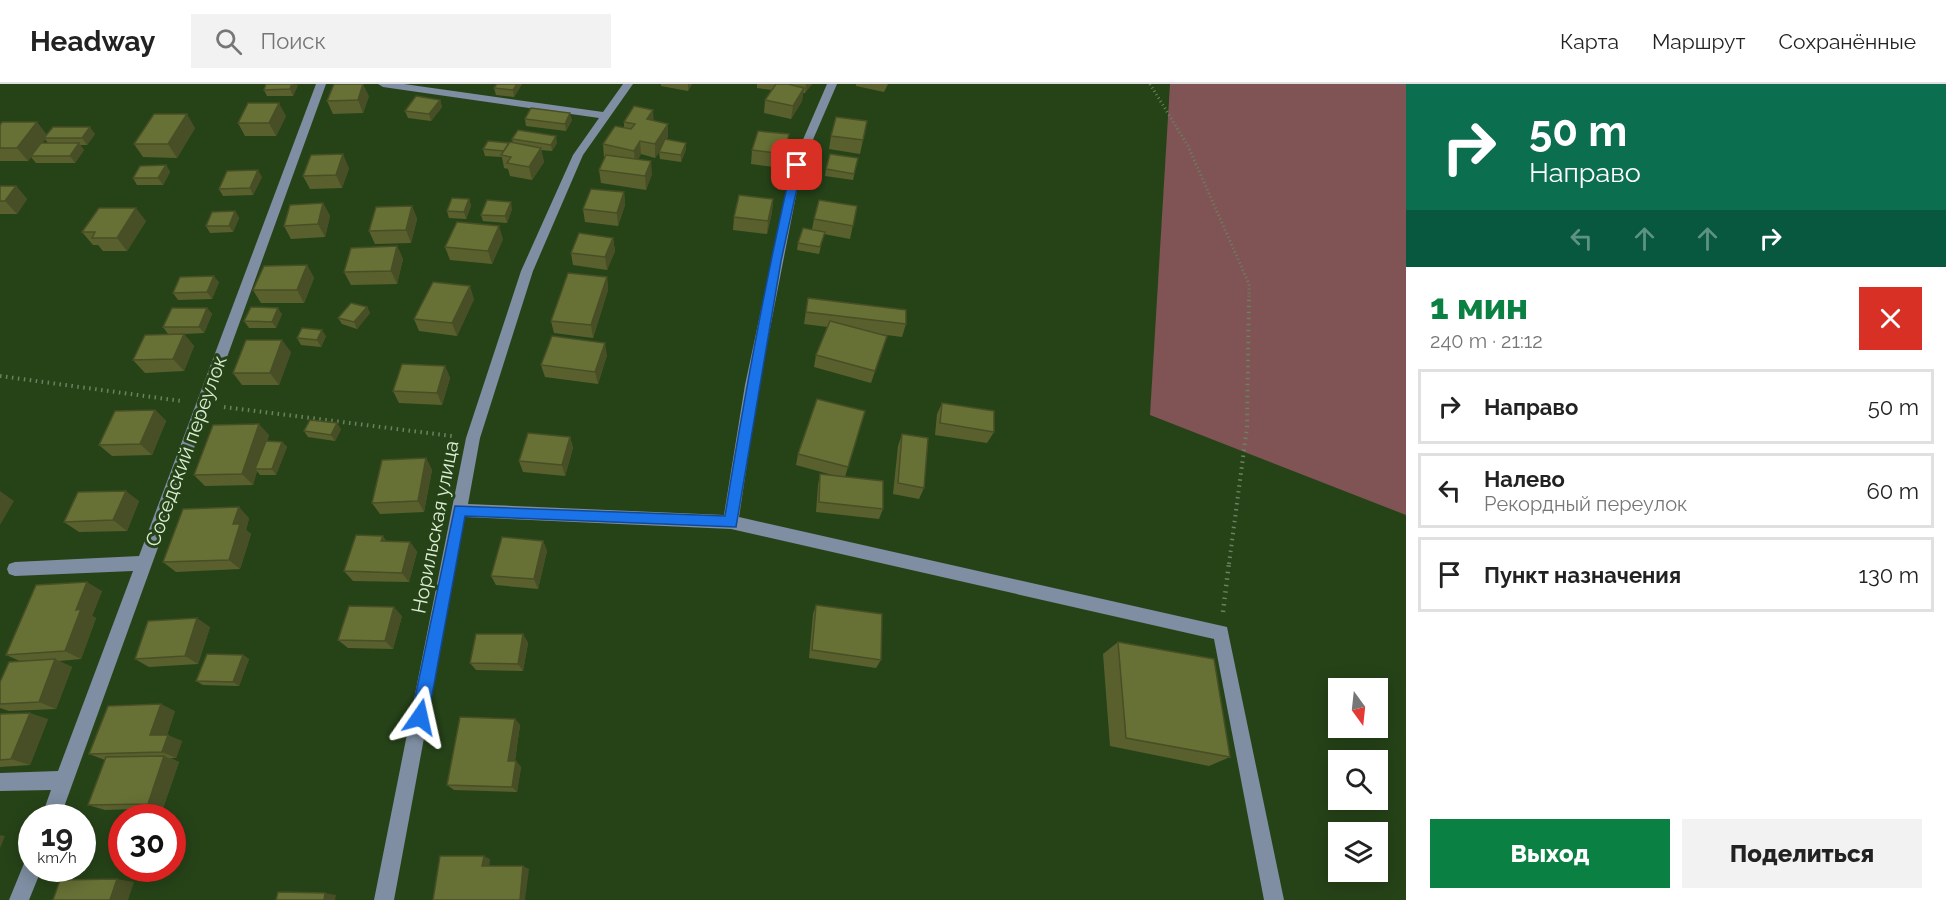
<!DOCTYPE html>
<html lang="ru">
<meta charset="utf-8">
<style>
body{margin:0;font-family:Raleway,sans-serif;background:#f2f2f2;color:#222;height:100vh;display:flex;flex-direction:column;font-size:22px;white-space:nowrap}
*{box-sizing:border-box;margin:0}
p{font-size:20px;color:#767676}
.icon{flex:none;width:33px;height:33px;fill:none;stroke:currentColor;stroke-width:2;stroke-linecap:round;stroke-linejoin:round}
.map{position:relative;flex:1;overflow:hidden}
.details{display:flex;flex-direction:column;background:#fff;width:540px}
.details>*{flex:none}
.hud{background:#0b6e4f;color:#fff;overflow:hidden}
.needle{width:39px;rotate:165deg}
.controls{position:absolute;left:1328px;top:594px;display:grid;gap:12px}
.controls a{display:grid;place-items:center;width:60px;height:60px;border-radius:0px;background:#fff;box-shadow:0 3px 15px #0003;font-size:30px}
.speed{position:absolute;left:18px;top:720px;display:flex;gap:12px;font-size:30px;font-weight:700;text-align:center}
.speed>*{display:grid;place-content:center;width:78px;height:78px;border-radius:50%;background:#fff;box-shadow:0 3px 15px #0003;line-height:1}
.speed small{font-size:15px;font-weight:400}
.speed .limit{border:9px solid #d22;background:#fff;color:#111}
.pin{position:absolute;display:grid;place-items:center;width:51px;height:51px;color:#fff;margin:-26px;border-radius:12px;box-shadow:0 3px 9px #0006}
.me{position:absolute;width:66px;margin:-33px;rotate:11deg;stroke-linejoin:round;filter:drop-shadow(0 0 4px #0008)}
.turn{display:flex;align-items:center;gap:21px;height:126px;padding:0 24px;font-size:27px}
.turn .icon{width:78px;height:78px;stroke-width:2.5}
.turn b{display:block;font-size:42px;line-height:51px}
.lanes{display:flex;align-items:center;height:57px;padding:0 24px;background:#0003;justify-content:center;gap:30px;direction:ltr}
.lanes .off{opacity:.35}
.round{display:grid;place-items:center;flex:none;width:63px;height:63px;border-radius:0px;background:#f2f2f2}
.overview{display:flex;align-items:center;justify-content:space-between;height:102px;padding:0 24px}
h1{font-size:36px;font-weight:800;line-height:45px;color:#0b8043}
.cta{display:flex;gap:12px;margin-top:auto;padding:12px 24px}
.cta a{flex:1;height:69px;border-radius:0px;background:#0b8043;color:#fff;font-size:24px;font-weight:800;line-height:69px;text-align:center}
.cta a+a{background:#f2f2f2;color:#222}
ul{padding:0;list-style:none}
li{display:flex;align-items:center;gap:18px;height:75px;margin:0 12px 9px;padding:0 12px;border:3px solid #e0e0e0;border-radius:0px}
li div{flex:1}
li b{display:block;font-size:22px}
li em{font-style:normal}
header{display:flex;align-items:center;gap:36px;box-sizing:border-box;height:84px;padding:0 30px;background:#fff;border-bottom:2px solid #e0e0e0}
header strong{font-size:28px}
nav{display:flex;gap:33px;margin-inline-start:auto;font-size:21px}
.search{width:420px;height:54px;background:#f2f2f2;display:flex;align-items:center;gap:15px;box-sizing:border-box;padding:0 21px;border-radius:0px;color:#767676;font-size:22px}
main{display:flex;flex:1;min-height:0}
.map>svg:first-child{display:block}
.green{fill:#805355}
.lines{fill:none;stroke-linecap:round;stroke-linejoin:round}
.path-far2{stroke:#6a835f;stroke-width:3;stroke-dasharray:1 3;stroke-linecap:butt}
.path-far1{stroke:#6a835f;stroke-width:4;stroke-dasharray:1.5 4.5;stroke-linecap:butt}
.path{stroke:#6a835f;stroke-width:4.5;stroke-dasharray:1.5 5;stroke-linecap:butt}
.minor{fill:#7f8ea2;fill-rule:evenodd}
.wall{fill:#59602e;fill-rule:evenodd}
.shaded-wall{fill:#484e25}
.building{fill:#677035;stroke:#484e25;stroke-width:1.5}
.route{fill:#1a73e8;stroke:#114b97;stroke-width:1.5}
.labels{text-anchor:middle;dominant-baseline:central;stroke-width:6;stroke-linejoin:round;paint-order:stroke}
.street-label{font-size:20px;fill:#dceed5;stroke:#264318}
</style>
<header>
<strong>Headway</strong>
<div class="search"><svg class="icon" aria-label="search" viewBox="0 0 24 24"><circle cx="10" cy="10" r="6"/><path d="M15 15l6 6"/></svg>Поиск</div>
<nav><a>Карта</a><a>Маршрут</a><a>Сохранённые</a></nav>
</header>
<main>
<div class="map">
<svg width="1406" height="816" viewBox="0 0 1406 816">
<rect width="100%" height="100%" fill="#264318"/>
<!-- green -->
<path class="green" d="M1170 0H1406V431L1150 331Z"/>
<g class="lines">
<!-- path-far2 -->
<path class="path-far2" d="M1150 0 1188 62 1249 200V213"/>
<!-- path-far1 -->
<g class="path-far1">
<path d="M0 292 181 317"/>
<path d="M224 323 452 352"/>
<path d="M1229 480 1247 343 1249 211"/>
</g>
<!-- path -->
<path class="path" d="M1223 528 1229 479"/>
<!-- minor -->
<g class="minor">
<path d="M316 0H326L60 734H41L51 706 0 707V689L58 687 133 487 15 492 9 490 7 485 9 480 15 478 139 472Z"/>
<path d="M378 0H404L603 28 623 0H633L583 71 533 187 480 354 468 420 724 431 745 301 792 81 827 0H837L802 81 759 301 739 433 1227 543 1284 816H1264L1214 555 731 445 465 433 394 816H374L466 354 521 187 573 71 599 34 383 3Z"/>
<path d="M32 774V784H42L29 816H9L25 777Z"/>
</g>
</g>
<!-- wall -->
<g class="wall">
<path d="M497 0H522L514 13 496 11 494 4Z"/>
<path d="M661 0H692L688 7 661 2Z"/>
<path d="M757 0H812L805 9H803L802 17 791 35 764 29 765 16 772 6 757 4Z"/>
<path d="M856 0H888L884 8 856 2Z"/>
<path d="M298 1 293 12H267L264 6Z"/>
<path d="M369 12 363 29 333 30 327 17Z"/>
<path d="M440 16 442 23 431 37 408 34 405 27Z"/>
<path d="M653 26V37L668 53 666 56 686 59V65L681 78 660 75 659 68 661 65 655 74 641 70 638 75 652 90 646 106 601 99 599 86 605 74 604 73 603 60 624 44V38Z"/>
<path d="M286 32 276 52H245L238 39Z"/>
<path d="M525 35 572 36 566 47 526 42Z"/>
<path d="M867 37 860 70 829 65 831 52Z"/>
<path d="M0 41 47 51 95 50 87 61H80L84 66 75 79H36L31 73 28 77H0ZM45 55 48 59H42Z"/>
<path d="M195 44 177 74 143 73 134 60Z"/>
<path d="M512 55 557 59 552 67 541 66 544 78 532 96 510 92 508 85 504 84 502 73 485 72 483 65 513 59Z"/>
<path d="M788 64 783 84 751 80 752 66Z"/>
<path d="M858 74 853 96 825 92 826 85Z"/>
<path d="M166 81 170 88 163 101H137L133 94Z"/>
<path d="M349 84 342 104 310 105 303 92Z"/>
<path d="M262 93 253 111 223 112 219 105Z"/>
<path d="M0 102H16L27 115 17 130H0Z"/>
<path d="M624 108 625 121 618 142 585 138 583 125Z"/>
<path d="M469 115 471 122 466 135 449 134 447 127Z"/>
<path d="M773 115 772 128 767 150 733 146 734 133Z"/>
<path d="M323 119 330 132 325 153 291 155 284 142Z"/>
<path d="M412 122 417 135 411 159 375 160 369 147Z"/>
<path d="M857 122 850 155 824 150 819 170 797 166 798 159 812 145 814 135Z"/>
<path d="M512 125 507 139 483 137 481 131Z"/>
<path d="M235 127 239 134 233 148 210 149 206 142Z"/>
<path d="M146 137 127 167H103L98 161H93L82 148Z"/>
<path d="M613 154 615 167 607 186 573 181 571 169Z"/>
<path d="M503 155 492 180 450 176 445 163Z"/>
<path d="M397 162 403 175 397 200 351 201 344 188Z"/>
<path d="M307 181 314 194 304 219H261L253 206Z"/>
<path d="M607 193 608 206 593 254 554 249 551 237Z"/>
<path d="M219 198 212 215 178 216 173 209Z"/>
<path d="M808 214 906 240 902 253 879 250 887 252 871 299 814 283 816 271 828 243 804 240Z"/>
<path d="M474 215 457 252 419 247 414 235Z"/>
<path d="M367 223 370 229 357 245 342 240 338 234Z"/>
<path d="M207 224 212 230 204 249 184 250 194 262 184 287 145 289 133 276 168 250 163 243Z"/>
<path d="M282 230 276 244H249L244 237Z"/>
<path d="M326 252 321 263 301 261 297 254Z"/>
<path d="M291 268 279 301H242L233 289Z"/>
<path d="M607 271 598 300 545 293 541 281Z"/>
<path d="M445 282 450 294 442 321 399 319 393 307Z"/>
<path d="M942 319 994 348 987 359 935 351 937 330Z"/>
<path d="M155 326 166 337 152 371 112 372 99 361Z"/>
<path d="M865 327 845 393 883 425 879 435 816 428 818 401 820 390 836 392 796 381 798 370Z"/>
<path d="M341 345 335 357 308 353 304 347Z"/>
<path d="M902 350 924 404 919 415 893 410 898 362Z"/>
<path d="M269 351 267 357 282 358 287 363 276 391H260L257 387 253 401 205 402 194 391Z"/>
<path d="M570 353 573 364 565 392 523 388 519 377Z"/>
<path d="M426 374 432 386 424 428 380 430 372 419Z"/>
<path d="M139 417 127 447 79 448 64 438Z"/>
<path d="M249 434 246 446 251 450 240 485 176 488 163 478Z"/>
<path d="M387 457 410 458 417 468 409 498 353 497 344 487Z"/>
<path d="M543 457 547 467 538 505 496 501 491 492Z"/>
<path d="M102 507 92 532 96 534 81 575 59 577 72 583 56 625 9 627 0 624V598L20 577 6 571Z"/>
<path d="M816 521 881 576 876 584 809 574 813 530Z"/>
<path d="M402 532 393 565 348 564 338 556Z"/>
<path d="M210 543 198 580 149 583 135 575Z"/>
<path d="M523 550 528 559 523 587 476 586 470 579Z"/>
<path d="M1118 558 1230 673 1209 682 1110 662 1103 570Z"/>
<path d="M243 571 249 575 239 602 203 601 196 597Z"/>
<path d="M175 627 167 651 182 657 176 674H170L179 678 163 724 105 726 88 721 105 676 89 670Z"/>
<path d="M0 630 48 635 30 681 0 683Z"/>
<path d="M515 635 520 641 515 677H516L521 683 517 708 454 706 447 701Z"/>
</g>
<!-- shaded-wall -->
<g class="shaded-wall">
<path d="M292 0 298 1 293 12 290 5Z"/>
<path d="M363 0 369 12 363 29 358 16Z"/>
<path d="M517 0H522L514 13 513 6Z"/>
<path d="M688 0H692L688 7Z"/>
<path d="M806 0H812L805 9Z"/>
<path d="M804 4 802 17 791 35 793 22Z"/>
<path d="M440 16 442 23 431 37 429 30Z"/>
<path d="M279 19 286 32 276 52 269 39Z"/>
<path d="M653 26 654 40 647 35Z"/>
<path d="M570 29 572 36 566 47 565 40Z"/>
<path d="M187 30 195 44 177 74 168 60Z"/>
<path d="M37 38 48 52 28 77 17 64Z"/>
<path d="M668 40V53L655 74V60Z"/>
<path d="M90 43 95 50 87 61 82 54Z"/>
<path d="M789 50 788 64 783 84 784 70Z"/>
<path d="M556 52 557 59 552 67 551 61Z"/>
<path d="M640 57 641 70 635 80 634 67Z"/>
<path d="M79 59 84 66 75 79 70 72Z"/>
<path d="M686 59V65L681 78V71Z"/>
<path d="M541 64 544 78 532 96 529 83Z"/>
<path d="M343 70 349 84 342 104 336 91Z"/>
<path d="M651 77 652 90 646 106 645 92Z"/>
<path d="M166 81 170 88 163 101 158 94Z"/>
<path d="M258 86 262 93 253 111 250 104Z"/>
<path d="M16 102 27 115 17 130 5 117Z"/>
<path d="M624 108 625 121 618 142 617 129Z"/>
<path d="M469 115 471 122 466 135 464 128Z"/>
<path d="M773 115 772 128 767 150 768 137Z"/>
<path d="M511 118 512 125 507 139 505 132Z"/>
<path d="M323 119 330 132 325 153 318 140Z"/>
<path d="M412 122 417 135 411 159 406 146Z"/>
<path d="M136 124 146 137 127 167 117 154Z"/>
<path d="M235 127 239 134 233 148 229 142Z"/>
<path d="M499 142 503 155 492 180 488 167Z"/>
<path d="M613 154 615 167 607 186 605 173Z"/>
<path d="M397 162 403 175 397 200 391 187Z"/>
<path d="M307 181 314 194 304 219 297 206Z"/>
<path d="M214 192 219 198 212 215 207 208Z"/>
<path d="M607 193 608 206 593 254 591 241Z"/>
<path d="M470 202 474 215 457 252 452 239Z"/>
<path d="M367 223 370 229 357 245 354 238Z"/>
<path d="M207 224 212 230 204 249 199 243Z"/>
<path d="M278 224 282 230 276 244 272 238Z"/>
<path d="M322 246 326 252 321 263 317 256Z"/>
<path d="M184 250 194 262 184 287 173 275Z"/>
<path d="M282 256 291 268 279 301 270 289Z"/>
<path d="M605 259 607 271 598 300 595 288Z"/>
<path d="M445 282 450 294 442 321 437 309Z"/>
<path d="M155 326 166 337 152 371 140 360Z"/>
<path d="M337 339 341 345 335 357 331 351Z"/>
<path d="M259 340 269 351 258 385H255L257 387 253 401 242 390Z"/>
<path d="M570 353 573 364 565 392 562 381Z"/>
<path d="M282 358 287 363 276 391 272 385Z"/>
<path d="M426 374 432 386 424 428 418 417Z"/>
<path d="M0 407 14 417 0 441Z"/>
<path d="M126 407 139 417 127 447 113 436Z"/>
<path d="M239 423 249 434 246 446 251 450 240 485 229 476 233 440Z"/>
<path d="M383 452 390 462 381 457Z"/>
<path d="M543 457 547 467 538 505 534 495Z"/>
<path d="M410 458 417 468 409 498 402 489Z"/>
<path d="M87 498 102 507 92 532 96 534 81 575 65 567 76 526Z"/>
<path d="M394 523 402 532 393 565 385 557Z"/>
<path d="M197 534 210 543 198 580 185 572Z"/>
<path d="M523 550 528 559 523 587 518 580Z"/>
<path d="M243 571 249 575 239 602 233 598Z"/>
<path d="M55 575 72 583 56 625 39 618Z"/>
<path d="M161 620 175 627 165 657 150 651Z"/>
<path d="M30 629 48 635 30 681 11 675Z"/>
<path d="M515 635 520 641 514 683 508 677Z"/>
<path d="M168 651 182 657 176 674 162 668Z"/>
<path d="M164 672 179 678 163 724 148 720Z"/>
<path d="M516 677 521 683 517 708 512 703Z"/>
<path d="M0 751 5 752 0 764Z"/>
<path d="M484 772 490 775 489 785 482 782Z"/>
<path d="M523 782 529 785 525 816H520Z"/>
<path d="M117 795 134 798 128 816H110Z"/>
<path d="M325 809 336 811 335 816H324Z"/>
</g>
<!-- building -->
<g class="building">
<path d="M266 0H292L290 5 264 6Z"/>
<path d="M334 0H363L358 16 327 17Z"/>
<path d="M497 0H517L513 6 494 4Z"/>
<path d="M776 0H788L804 4 793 22 765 16Z"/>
<path d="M416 12 440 16 429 30 405 27Z"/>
<path d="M248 19H279L269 39H238Z"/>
<path d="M634 22 653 26 647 35 668 40 655 60 640 57 634 67 603 60 615 42 631 45 635 40 624 38Z"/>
<path d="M531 24 570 29 565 40 525 35Z"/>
<path d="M154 30H187L168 60H134Z"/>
<path d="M836 33 867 37 863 56 831 52Z"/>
<path d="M2 38H37L17 64H0V41Z"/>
<path d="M53 43H90L82 54H44Z"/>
<path d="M518 46 556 52 551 61 512 55Z"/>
<path d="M758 47 789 50 784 70 752 66Z"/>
<path d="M665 55 686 59 681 71 659 68Z"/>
<path d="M488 57 509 59 504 67 483 65Z"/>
<path d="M510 58 541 64 529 83 507 79 511 73 501 71Z"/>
<path d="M41 59H79L70 72H31Z"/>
<path d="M343 70 336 91 303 92 311 71Z"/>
<path d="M830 70 858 74 854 90 826 85Z"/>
<path d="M606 71 651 77 645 92 599 86Z"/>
<path d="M166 81 158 94H133L140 82Z"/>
<path d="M258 86 250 104 219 105 227 87Z"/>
<path d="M0 102H16L5 117H0Z"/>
<path d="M591 105 624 108 617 129 583 125Z"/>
<path d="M739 111 773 115 768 137 734 133Z"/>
<path d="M452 114 469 115 464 128 447 127Z"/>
<path d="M487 116 511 118 505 132 481 131Z"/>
<path d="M819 116 857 122 853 142 814 135Z"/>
<path d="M323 119 318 140 284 142 290 121Z"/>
<path d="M412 122 406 146 369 147 376 123Z"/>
<path d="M99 124H136L117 154H92L95 148H82Z"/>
<path d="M235 127 229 142H206L212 128Z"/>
<path d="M457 138 499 142 488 167 445 163Z"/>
<path d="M803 144 825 148 820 163 798 159Z"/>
<path d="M579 149 613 154 605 173 571 169Z"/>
<path d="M397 162 391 187 344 188 351 164Z"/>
<path d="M307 181 297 206H253L264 182Z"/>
<path d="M568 189 607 193 591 241 551 237Z"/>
<path d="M214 192 207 208 173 209 180 193Z"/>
<path d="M433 198 470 202 452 239 414 235Z"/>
<path d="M808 214 906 226V240L806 228Z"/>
<path d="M351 219 367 223 354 238 338 234Z"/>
<path d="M251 223 278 224 272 238 244 237Z"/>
<path d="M172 224H207L199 243H163Z"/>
<path d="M830 237 887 252 875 287 816 271Z"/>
<path d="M302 244 322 246 317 256 297 254Z"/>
<path d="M184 250 173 275 133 276 145 251Z"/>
<path d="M552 252 605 259 595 288 541 281Z"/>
<path d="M246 256H282L270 289H233Z"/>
<path d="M402 280 445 282 437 309 393 307Z"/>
<path d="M817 315 865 327 848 383 798 370Z"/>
<path d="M942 319 994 327V348L940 339Z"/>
<path d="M155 326 140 360 99 361 115 327Z"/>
<path d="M310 336 337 339 331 351 304 347Z"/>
<path d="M259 340 242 390 194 391 213 341Z"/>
<path d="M528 349 570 353 562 381 519 377Z"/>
<path d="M902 350 928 354 924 404 898 399Z"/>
<path d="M266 357 282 358 272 385H255Z"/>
<path d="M426 374 418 417 372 419 382 376Z"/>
<path d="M820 390 883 397V425L819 418Z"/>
<path d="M126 407 113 436 64 438 78 408Z"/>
<path d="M239 423 233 440H240L229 476 163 478 183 425Z"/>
<path d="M356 451 383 452 381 457 410 458 402 489 344 487Z"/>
<path d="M502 453 543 457 534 495 491 492Z"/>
<path d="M87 498 76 526 81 525 65 567 6 571 36 501Z"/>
<path d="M816 521 882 530 881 576 812 566Z"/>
<path d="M349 522 394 523 385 557 338 556Z"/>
<path d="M197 534 185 572 135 575 148 537Z"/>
<path d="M476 550H523L518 580 470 579Z"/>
<path d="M1118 558 1214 575 1230 673 1126 654Z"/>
<path d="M207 570 243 571 233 598 196 597Z"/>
<path d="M55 575 39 618 0 620V598L9 578Z"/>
<path d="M161 620 150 651H168L162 668 89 670 108 622Z"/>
<path d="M30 629 11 675 0 676V630Z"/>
<path d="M460 633 515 635 508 677H516L512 703 447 701Z"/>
<path d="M164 672 148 720 88 721 106 673Z"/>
<path d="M440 772H484L482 782H523L520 816H433Z"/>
<path d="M117 795 110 816H53L60 796Z"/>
<path d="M278 808 325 809 324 816H276Z"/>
</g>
<!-- route -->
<path class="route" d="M797 78 802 81 781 177 736 443 465 432 428 633 425 638 420 641 414 638 411 633 455 422 725 432C744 314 765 198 792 81Z"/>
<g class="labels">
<!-- street labels -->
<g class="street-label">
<text transform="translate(186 367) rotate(-70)">Соседский переулок</text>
<text transform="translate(435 443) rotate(-79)">Норильская улица</text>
</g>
</g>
</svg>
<div class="controls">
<a><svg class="needle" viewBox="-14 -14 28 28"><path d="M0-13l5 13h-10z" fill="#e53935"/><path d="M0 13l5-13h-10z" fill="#767676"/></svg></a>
<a><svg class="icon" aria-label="search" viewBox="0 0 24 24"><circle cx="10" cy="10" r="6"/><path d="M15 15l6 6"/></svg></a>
<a><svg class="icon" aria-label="layers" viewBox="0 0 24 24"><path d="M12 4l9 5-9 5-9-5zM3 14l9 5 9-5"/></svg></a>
</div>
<div class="speed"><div>19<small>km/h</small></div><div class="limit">30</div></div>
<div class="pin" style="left:797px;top:81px;background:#d93025"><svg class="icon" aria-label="arrive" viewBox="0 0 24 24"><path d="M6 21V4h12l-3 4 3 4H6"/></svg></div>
<svg class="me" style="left:420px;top:633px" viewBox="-20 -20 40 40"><path d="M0-17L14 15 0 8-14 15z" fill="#1a73e8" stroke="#fff" stroke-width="4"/></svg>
</div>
<section class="details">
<div class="hud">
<div class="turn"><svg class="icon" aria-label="right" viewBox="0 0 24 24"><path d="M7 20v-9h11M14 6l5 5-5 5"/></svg><div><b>50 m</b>Направо</div></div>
<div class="lanes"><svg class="icon off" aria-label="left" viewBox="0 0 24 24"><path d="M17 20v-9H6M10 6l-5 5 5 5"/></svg><svg class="icon off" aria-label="ahead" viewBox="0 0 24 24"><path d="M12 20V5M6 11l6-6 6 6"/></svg><svg class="icon off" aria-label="ahead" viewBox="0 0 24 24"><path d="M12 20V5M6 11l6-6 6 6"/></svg><svg class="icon" aria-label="right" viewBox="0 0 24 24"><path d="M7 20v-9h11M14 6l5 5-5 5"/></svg></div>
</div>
<div class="overview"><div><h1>1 мин</h1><p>240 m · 21:12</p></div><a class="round" style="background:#d93025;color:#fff"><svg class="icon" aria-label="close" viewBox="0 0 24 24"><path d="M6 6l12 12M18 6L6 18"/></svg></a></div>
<ul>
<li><svg class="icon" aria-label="right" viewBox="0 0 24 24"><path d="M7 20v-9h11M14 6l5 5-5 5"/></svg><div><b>Направо</b></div><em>50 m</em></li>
<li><svg class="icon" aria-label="left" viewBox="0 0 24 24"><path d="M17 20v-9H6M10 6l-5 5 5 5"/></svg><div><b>Налево</b><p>Рекордный переулок</p></div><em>60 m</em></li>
<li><svg class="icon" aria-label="arrive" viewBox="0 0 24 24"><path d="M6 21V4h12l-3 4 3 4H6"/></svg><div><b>Пункт назначения</b></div><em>130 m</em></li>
</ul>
<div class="cta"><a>Выход</a><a>Поделиться</a></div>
</section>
</main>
